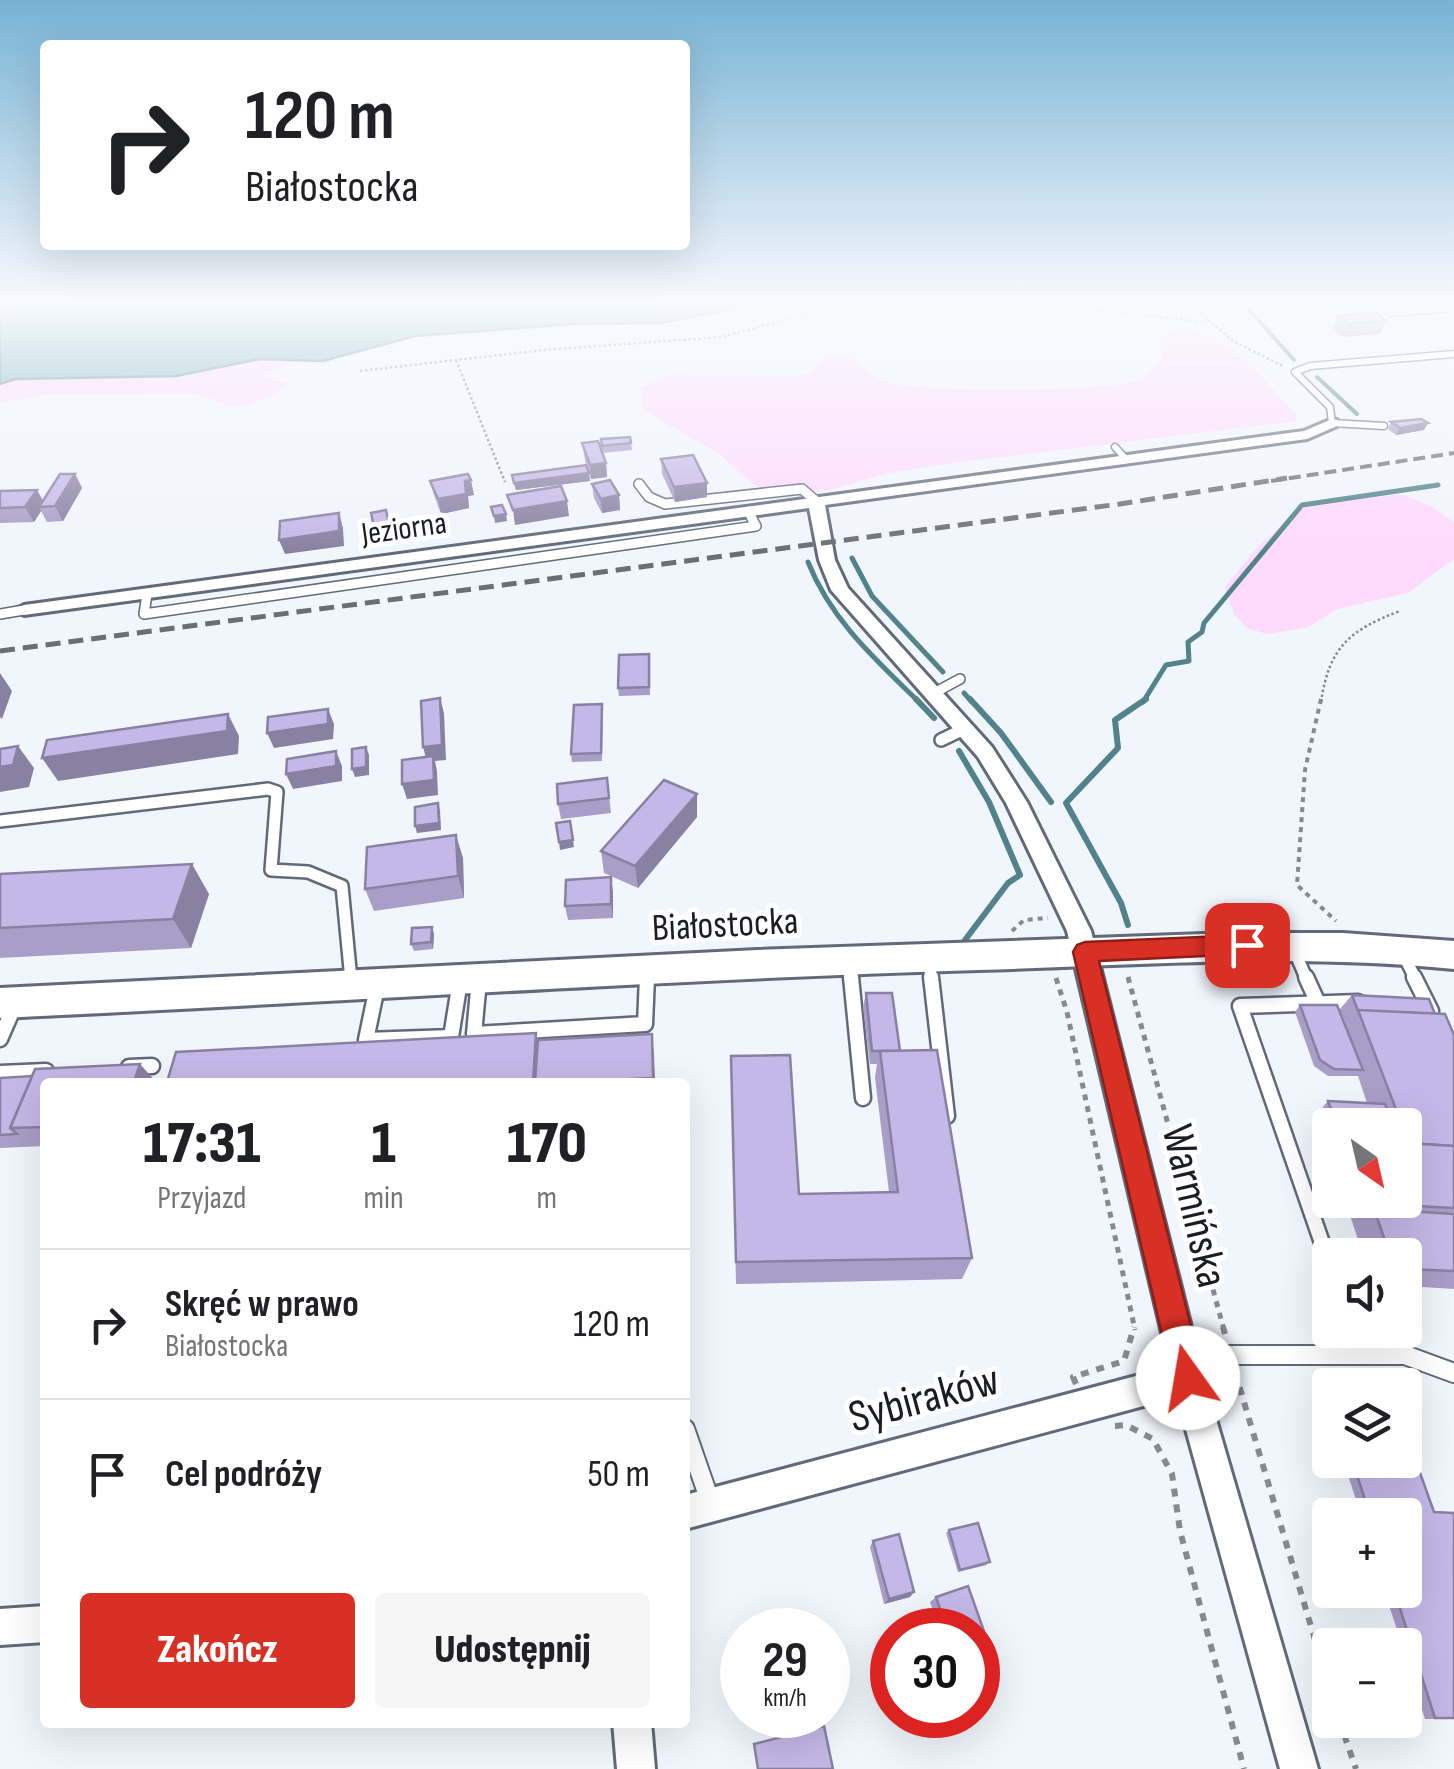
<!DOCTYPE html>
<html lang="pl">
<meta charset="utf-8">
<style>
body{margin:0;font-family:"Sofia Sans Condensed",sans-serif;background:#f6f6f6;color:#202124;height:100vh;display:flex;flex-direction:column;font-size:38px;white-space:nowrap}
*{box-sizing:border-box;margin:0}
p{font-size:32px;color:#757577}
.icon{flex:none;width:55px;height:55px;fill:none;stroke:currentColor;stroke-width:2;stroke-linecap:round;stroke-linejoin:round}
.map{position:relative;flex:1;overflow:hidden}
.details{position:absolute;left:40px;top:1078px;width:650px;height:650px;display:flex;flex-direction:column;background:#fff;border-radius:10px;box-shadow:0 10px 40px #0002}
.details>*{flex:none}
.banner{position:absolute;left:40px;top:40px;width:650px;height:210px;border-radius:10px;box-shadow:0 10px 40px #0002;background:#fff;color:#202124;overflow:hidden}
.needle{width:65px;rotate:146deg}
.controls{position:absolute;left:1312px;top:1108px;display:grid;gap:20px}
.controls a{display:grid;place-items:center;width:110px;height:110px;border-radius:10px;background:#fff;box-shadow:0 10px 40px #0002;font-size:50px}
.speed{position:absolute;left:720px;top:1608px;display:flex;gap:20px;font-size:50px;font-weight:700;text-align:center}
.speed>*{display:grid;place-content:center;width:130px;height:130px;border-radius:50%;background:#fff;box-shadow:0 10px 40px #0002;line-height:1}
.speed small{font-size:25px;font-weight:400}
.speed .limit{border:15px solid #d22;background:#fff;color:#111}
.pin{position:absolute;display:grid;place-items:center;width:85px;height:85px;color:#fff;margin:-42px;border-radius:20px;box-shadow:0 5px 15px #0006}
.me{position:absolute;width:110px;margin:-55px;rotate:347deg;stroke-linejoin:round;filter:drop-shadow(0 0 8px #0008)}
.turn{display:flex;align-items:center;gap:35px;height:210px;padding:0 40px;font-size:45px}
.turn .icon{width:130px;height:130px;stroke-width:2.5}
.turn b{display:block;font-size:70px;line-height:85px}
.eta{display:flex;justify-content:space-evenly;align-items:center;height:170px;text-align:center}
.eta b{font-size:60px;font-weight:800;line-height:70px}
.button{display:flex;gap:20px;margin-top:auto;padding:20px 40px}
.button a{flex:1;height:115px;border-radius:10px;background:#d93025;color:#fff;font-size:40px;font-weight:800;line-height:115px;text-align:center}
.button a+a{background:#f6f6f6;color:#202124}
ul{padding:0;list-style:none}
li{display:flex;align-items:center;gap:30px;height:150px;padding:0 40px;border-top:2px solid #e0e0e0}
li div{flex:1}
li b{display:block;font-size:38px}
li em{font-style:normal}
.map>svg:first-child{display:block}
.green{fill:#fedafd}
.water{fill:#6cafb6;stroke:#53838a;stroke-width:2.5}
.lines{fill:none;stroke-linecap:round;stroke-linejoin:round}
.stream-far2{stroke:#53838a;stroke-width:4}
.stream-far1{stroke:#53838a;stroke-width:5}
.stream{stroke:#53838a;stroke-width:6}
.lane-far4-casing{stroke:#626a79;stroke-width:9}
.lane-far3-casing{stroke:#626a79;stroke-width:12}
.lane-far2-casing{stroke:#626a79;stroke-width:16}
.lane-far1-casing{stroke:#626a79;stroke-width:19}
.lane-casing{stroke:#626a79;stroke-width:22}
.street-casing{stroke:#626a79;stroke-width:6}
.secondary-casing{stroke:#626a79;stroke-width:6}
.path-far3{stroke:#868a90;stroke-width:2.5;stroke-dasharray:2.5 2.5;stroke-linecap:butt}
.path-far2{stroke:#868a90;stroke-width:4;stroke-dasharray:5 5;stroke-linecap:butt}
.path-far1{stroke:#868a90;stroke-width:5;stroke-dasharray:6 6;stroke-linecap:butt}
.path{stroke:#868a90;stroke-width:6;stroke-dasharray:8 8;stroke-linecap:butt}
.lane-far4{stroke:#fff;stroke-width:6}
.lane-far3{stroke:#fff;stroke-width:9}
.lane-far2{stroke:#fff;stroke-width:11}
.lane-far1{stroke:#fff;stroke-width:14}
.lane{stroke:#fff;stroke-width:18}
.street{fill:#fff;fill-rule:evenodd}
.secondary{fill:#fff;fill-rule:evenodd}
.rail-far1{stroke:#6b6f75;stroke-width:4;stroke-dasharray:12 6;stroke-linecap:butt}
.rail{stroke:#6b6f75;stroke-width:5;stroke-dasharray:15 8;stroke-linecap:butt}
.wall{fill:#a99ec8}
.shaded-wall{fill:#8981a2}
.building{fill:#c4b8e8;stroke:#8981a2;stroke-width:2.5}
.route{fill:#d93025;stroke:#8d1f18;stroke-width:2.5}
.labels{text-anchor:middle;dominant-baseline:central;stroke-width:10;stroke-linejoin:round;paint-order:stroke}
.far-street-label{font-size:32px;fill:#1a1d23;stroke:#fff}
.street-label{font-size:38px;fill:#1a1d23;stroke:#fff}
.near-street-label{font-size:45px;fill:#1a1d23;stroke:#fff}
</style>
<div class="map">
<svg width="1454" height="1769" viewBox="0 0 1454 1769">
<rect width="100%" height="100%" fill="#f1f5fc"/>
<!-- green -->
<g class="green">
<path d="M1182 329C1233 335 1262 381 1297 414L1296 421 945 464 889 473 829 490 784 494 754 485 718 453 643 410 640 388 671 375 797 376 812 372 826 356C867 357 858 371 887 382 915 393 1119 393 1142 378 1150 373 1157 363 1163 356L1159 342 1169 331Z"/>
<path d="M260 359 294 362 263 377 288 383 276 393 249 404 230 406 195 393 48 394 0 403V384L15 379 176 376Z"/>
<path d="M1401 494 1429 505 1454 522V559L1408 593 1337 609 1309 627 1267 634 1247 628 1234 614 1225 587 1257 548 1303 505Z"/>
</g>
<!-- water -->
<path class="water" d="M0 304H758L660 323 572 324 415 336 323 361 260 359 176 376 15 379 0 384Z"/>
<g class="lines">
<!-- stream-far2 -->
<g class="stream-far2">
<path d="M1244 304 1294 360"/>
<path d="M1317 377 1357 414"/>
</g>
<!-- stream-far1 -->
<g class="stream-far1">
<path d="M852 558 872 596 943 672"/>
<path d="M808 562C831 620 875 659 919 702"/>
<path d="M964 693 972 702"/>
<path d="M1143 702 1166 665 1189 661 1188 642 1202 632 1204 623 1302 505 1438 485"/>
</g>
<!-- stream -->
<g class="stream">
<path d="M916 699 934 718"/>
<path d="M970 699 1001 733 1051 802"/>
<path d="M959 751 989 802 1020 875 1008 883 965 940"/>
<path d="M1128 925 1121 903 1066 803 1118 748 1115 720 1146 699"/>
</g>
<!-- lane-far4 casing -->
<g class="lane-far4-casing">
<g id="lane-far4">
<path d="M1390 313 1454 308"/>
<path d="M1384 426 1332 423 1330 407 1295 372 1310 366 1454 354"/>
<path d="M1115 447 1126 459"/>
</g>
</g>
<!-- lane-far3 casing -->
<g class="lane-far3-casing">
<g id="lane-far3">
<path d="M639 484 649 497 665 504 802 489 816 501"/>
<path d="M147 594 144 614 756 526 748 511"/>
<path d="M0 614 24 610"/>
<path d="M934 693 960 679"/>
</g>
</g>
<!-- lane-far2 casing -->
<g class="lane-far2-casing">
<g id="lane-far2">
<path d="M941 740 966 728"/>
<path d="M0 821 268 789 277 792 271 870 308 872 342 886 351 980"/>
<path d="M1294 950 1307 980"/>
<path d="M1402 952 1416 980"/>
<path d="M929 960 931 980"/>
<path d="M849 961 851 980"/>
<path d="M647 980V971"/>
</g>
</g>
<!-- lane-far1 casing -->
<g class="lane-far1-casing">
<g id="lane-far1">
<path d="M351 977V981"/>
<path d="M851 977 863 1098"/>
<path d="M931 977 947 1116"/>
<path d="M1306 977 1317 1001"/>
<path d="M1414 977 1431 1011"/>
<path d="M479 980 474 1034 645 1024 647 977"/>
<path d="M377 987 366 1040 451 1037 460 981"/>
<path d="M0 1039 14 1007"/>
<path d="M129 1067 152 1066"/>
<path d="M0 1073 46 1071"/>
<path d="M1330 1266 1240 1006 1358 1002"/>
</g>
</g>
<!-- lane casing -->
<g class="lane-casing">
<g id="lane">
<path d="M1352 1330 1361 1355"/>
<path d="M1186 1355H1405L1454 1373"/>
<path d="M685 1429 710 1501"/>
</g>
</g>
<!-- street casing -->
<g class="street-casing">
<g id="street">
<path d="M1332 419 1337 420V426L1307 439 825 505 835 560 848 588 992 747 1027 802 1091 931 1204 1378 1318 1769H1280L1177 1397 685 1529V1495L1170 1367 1067 931 1006 803 978 757 831 590 819 560 809 508 24 615 15 610 24 605 1304 431Z"/>
<path d="M45 1606V1642L0 1645V1609Z"/>
<path d="M613 1722H651L655 1769H617Z"/>
</g>
</g>
<!-- secondary casing -->
<g class="secondary-casing">
<path id="secondary" d="M1232 933H1343L1454 941V969C1296 953 1138 965 979 970 653 980 326 1003 0 1018V988L757 950Z"/>
</g>
<!-- path-far3 -->
<g class="path-far3">
<path d="M1041 304 1207 322"/>
<path d="M1189 304 1233 341 1283 366"/>
<path d="M456 360 505 482"/>
<path d="M360 371 543 350 721 337 844 304"/>
<path d="M1321 702C1329 648 1349 630 1400 611"/>
</g>
<!-- path-far2 -->
<g class="path-far2">
<path d="M1321 699 1305 770 1297 885 1336 921"/>
<path d="M1012 931 1024 920 1048 918"/>
</g>
<!-- path-far1 -->
<g class="path-far1">
<path d="M1128 977 1224 1330"/>
<path d="M1056 978 1067 1012 1135 1330"/>
</g>
<!-- path -->
<g class="path">
<path d="M1223 1327 1225 1334"/>
<path d="M1235 1372 1330 1690"/>
<path d="M1076 1384 1073 1377 1124 1361 1134 1327"/>
<path d="M1115 1426 1126 1425 1153 1439 1172 1474 1180 1531 1244 1769"/>
<path d="M1339 1720 1356 1769"/>
</g>
<!-- lane-far4 -->
<use href="#lane-far4" class="lane-far4"/>
<!-- lane-far3 -->
<use href="#lane-far3" class="lane-far3"/>
<!-- lane-far2 -->
<use href="#lane-far2" class="lane-far2"/>
<!-- lane-far1 -->
<use href="#lane-far1" class="lane-far1"/>
<!-- lane -->
<use href="#lane" class="lane"/>
<!-- street -->
<use href="#street" class="street"/>
<!-- secondary -->
<use href="#secondary" class="secondary"/>
<!-- rail-far1 -->
<path class="rail-far1" d="M1271 481 1454 453"/>
<!-- rail -->
<path class="rail" d="M0 651 1120 504 1287 478"/>
</g>
<!-- wall -->
<g class="wall">
<path d="M1346 304H1370L1369 307 1353 309Z"/>
<path d="M1372 304H1432L1378 308Z"/>
<path d="M1338 316 1386 321 1380 334 1343 337 1332 329Z"/>
<path d="M1391 422 1424 430 1396 435 1388 429Z"/>
<path d="M582 443 606 463 607 477 591 479 588 470 590 481 516 490 512 475 586 465Z"/>
<path d="M631 443 632 450 603 453 601 446Z"/>
<path d="M661 459 707 497 675 502 662 474Z"/>
<path d="M75 474 82 488 63 521 47 522 41 511 34 522 0 523V491L43 501Z"/>
<path d="M430 481 474 495 468 496 469 508 441 514 434 495Z"/>
<path d="M592 484 619 495 620 510 602 513 594 498Z"/>
<path d="M649 654 650 695 619 696 618 688Z"/>
<path d="M603 712 602 761 572 762 571 754Z"/>
<path d="M607 778 611 813 561 819 558 804Z"/>
<path d="M697 794V817L638 888 604 873 601 851Z"/>
<path d="M463 858 464 898 374 911 365 889Z"/>
<path d="M0 874 209 894 191 948 0 958Z"/>
<path d="M613 892V918L568 920 565 906Z"/>
<path d="M432 927 434 934 433 949 414 951 411 944Z"/>
<path d="M866 993 900 1051 972 1258 962 1279 736 1284 731 1056 799 1194 889 1192 875 1078 877 1064H870L863 1007Z"/>
<path d="M1352 995 1435 1014 1454 1035V1289L1405 1286V1255H1363L1345 1200H1405V1125H1330V1154L1317 1114 1328 1101 1367 1103 1358 1076H1328L1314 1066 1295 1012 1300 1005 1345 1026 1346 1025 1340 1009Z"/>
<path d="M536 1033 538 1040 652 1034 655 1082H167Z"/>
<path d="M0 1078 45 1082V1146L0 1148Z"/>
<path d="M1329 1387H1330V1417L1322 1392Z"/>
<path d="M1343 1460H1405L1434 1512 1454 1513V1719H1425L1405 1655V1645H1402L1384 1590H1405V1515H1361Z"/>
<path d="M949 1530 987 1565 958 1572 946 1533Z"/>
<path d="M873 1541 910 1597 884 1604 870 1547Z"/>
<path d="M968 1586 986 1637 978 1641V1630H940L930 1602 936 1597Z"/>
</g>
<!-- shaded-wall -->
<g class="shaded-wall">
<path d="M1428 423 1424 430 1396 435 1400 428Z"/>
<path d="M606 463 607 477 591 479 590 465Z"/>
<path d="M589 473 590 481 516 490 514 483Z"/>
<path d="M75 474 82 488 63 521 55 506Z"/>
<path d="M471 480 474 495 468 496 469 508 441 514 438 499 465 481Z"/>
<path d="M707 483V497L675 502 674 487Z"/>
<path d="M37 490 45 504 39 507 41 511 34 522 25 507Z"/>
<path d="M619 495 620 510 602 513 601 499Z"/>
<path d="M567 501 569 516 515 525 513 510Z"/>
<path d="M386 510 394 544 379 546 375 532Z"/>
<path d="M339 513 343 528 344 546 285 554 279 540Z"/>
<path d="M506 514 507 521 495 523 494 516Z"/>
<path d="M0 673 12 691 2 719 0 717Z"/>
<path d="M440 698 444 713 446 760 435 761 437 771 438 795 407 799 402 784 427 762 423 747Z"/>
<path d="M328 709 334 724 333 739 274 748 267 733Z"/>
<path d="M228 714 239 736 238 754 58 781 42 758Z"/>
<path d="M18 746 34 768 29 787 0 792V767Z"/>
<path d="M366 747 369 755V775L355 777 352 769Z"/>
<path d="M336 751 342 766V781L293 789 286 774Z"/>
<path d="M697 794V817L638 888 635 866Z"/>
<path d="M438 803 440 811 441 830 417 833 415 826Z"/>
<path d="M456 835 463 858 464 898 458 876Z"/>
<path d="M573 840 574 847 560 850 559 842Z"/>
<path d="M192 864 209 894 191 948 173 919Z"/>
<path d="M611 877 613 892V918L611 904Z"/>
<path d="M432 927 434 934 433 949 431 942Z"/>
<path d="M536 1033 543 1060 542 1082H533Z"/>
<path d="M652 1034 654 1054 655 1082H654Z"/>
<path d="M140 1064 156 1082H134Z"/>
<path d="M914 1592 910 1597 884 1604 889 1599Z"/>
</g>
<!-- building -->
<g class="building">
<path d="M1375 312 1386 321 1349 324 1338 316Z"/>
<path d="M1421 419 1428 423 1400 428 1391 422Z"/>
<path d="M630 437 631 443 602 446 601 439Z"/>
<path d="M598 441 606 463 590 465 582 443Z"/>
<path d="M693 455 707 483 674 487 661 459Z"/>
<path d="M586 465 589 473 514 483 512 475Z"/>
<path d="M60 474H75L55 506 39 507Z"/>
<path d="M468 474 471 480 465 481 466 494 438 499 430 481Z"/>
<path d="M610 480 619 495 601 499 592 484Z"/>
<path d="M561 486 567 501 513 510 507 495Z"/>
<path d="M37 490 25 507 0 508V491Z"/>
<path d="M502 505 506 514 494 516 491 507Z"/>
<path d="M386 510 390 529 375 532 371 513Z"/>
<path d="M339 513V531L279 540 280 521Z"/>
<path d="M649 654V687L618 688 619 655Z"/>
<path d="M440 698 442 745 423 747 421 701Z"/>
<path d="M602 704 601 753 571 754 574 705Z"/>
<path d="M328 709V724L267 733 268 717Z"/>
<path d="M228 714 227 731 42 758 47 740Z"/>
<path d="M18 746 13 765 0 767V749Z"/>
<path d="M366 747V767L352 769V749Z"/>
<path d="M336 751V766L286 774 287 759Z"/>
<path d="M433 756 434 780 402 784V760Z"/>
<path d="M607 778 609 798 558 804 557 784Z"/>
<path d="M664 780 697 794 635 866 601 851Z"/>
<path d="M438 803 439 823 415 826V807Z"/>
<path d="M570 821 573 840 559 842 556 823Z"/>
<path d="M456 835 458 876 365 889 367 847Z"/>
<path d="M192 864 173 919 0 928V874Z"/>
<path d="M611 877V904L565 906 566 880Z"/>
<path d="M432 927 431 942 411 944 412 928Z"/>
<path d="M866 993H892L900 1051H872Z"/>
<path d="M1352 995 1429 999 1435 1014 1358 1011Z"/>
<path d="M1300 1005H1337L1363 1070 1334 1069 1320 1060Z"/>
<path d="M1358 1010 1445 1014 1454 1035V1146L1409 1143 1405 1133V1125H1402Z"/>
<path d="M536 1033 533 1082H167L176 1052Z"/>
<path d="M652 1034 653 1078 569 1082H535L538 1040Z"/>
<path d="M937 1050 972 1258 736 1262 731 1056 790 1055 799 1194 898 1192 880 1051Z"/>
<path d="M140 1064 134 1082H45V1127L10 1128 35 1069Z"/>
<path d="M32 1076 10 1128 17 1134 0 1135V1078Z"/>
<path d="M1328 1101 1385 1104 1393 1125H1337Z"/>
<path d="M1405 1143 1454 1146V1208L1381 1204 1379 1200H1405Z"/>
<path d="M1374 1209 1454 1214V1271L1405 1269V1255H1390Z"/>
<path d="M1405 1431 1434 1512 1454 1513V1718H1435L1394 1590H1405V1515H1370L1352 1460H1405Z"/>
<path d="M978 1523 990 1562 960 1570 949 1530Z"/>
<path d="M899 1534 914 1592 889 1599 873 1541Z"/>
<path d="M968 1586 986 1637 978 1640V1630H947L936 1597Z"/>
<path d="M824 1726 833 1769H758L754 1744Z"/>
</g>
<!-- sky -->
<linearGradient id="sky" x2="0" y2="1"><stop stop-color="#76b2d4"/><stop offset="0.55" stop-color="#f9fafe"/><stop offset="1" stop-color="#f9fafe" stop-opacity="0"/></linearGradient>
<rect width="1454" height="552" fill="url(#sky)"/>
<!-- route -->
<path class="route" d="M1247 935 1255 938 1259 945 1255 952 1247 954 1099 961 1204 1378 1199 1389 1188 1394 1177 1389 1172 1378 1073 952 1077 945 1085 942Z"/>
<g class="labels">
<!-- far-street labels -->
<g class="far-street-label">
<text transform="translate(404 529) rotate(-8)">Jeziorna</text>
</g>
<!-- street labels -->
<g class="street-label">
<text transform="translate(725 925) rotate(-3)">Białostocka</text>
</g>
<!-- near-street labels -->
<g class="near-street-label">
<text transform="translate(1194 1206) rotate(77)">Warmińska</text>
<text transform="translate(924 1399) rotate(-15)">Sybiraków</text>
</g>
</g>
</svg>
<div class="controls">
<a><svg class="needle" viewBox="-14 -14 28 28"><path d="M0-13l5 13h-10z" fill="#e53935"/><path d="M0 13l5-13h-10z" fill="#757577"/></svg></a>
<a><svg class="icon" aria-label="sound" viewBox="0 0 24 24"><path d="M4 9h4l5-4v14l-5-4H4zM17 9q2 3 0 6"/></svg></a>
<a><svg class="icon" aria-label="layers" viewBox="0 0 24 24"><path d="M12 4l9 5-9 5-9-5zM3 14l9 5 9-5"/></svg></a>
<a>+</a>
<a>−</a>
</div>
<div class="speed"><div>29<small>km/h</small></div><div class="limit">30</div></div>
<div class="pin" style="left:1247px;top:945px;background:#d93025"><svg class="icon" aria-label="arrive" viewBox="0 0 24 24"><path d="M6 21V4h12l-3 4 3 4H6"/></svg></div>
<svg class="me" style="left:1188px;top:1378px" viewBox="-20 -20 40 40"><circle r="19" fill="#fff"/><path d="M0-13L10 11 0 6-10 11z" fill="#d93025"/></svg>
<div class="banner">
<div class="turn"><svg class="icon" aria-label="right" viewBox="0 0 24 24"><path d="M7 20v-9h11M14 6l5 5-5 5"/></svg><div><b>120 m</b>Białostocka</div></div>
</div>
<section class="details">
<div class="eta">
<div><b>17:31</b><p>Przyjazd</p></div>
<div><b>1</b><p>min</p></div>
<div><b>170</b><p>m</p></div>
</div>
<ul>
<li><svg class="icon" aria-label="right" viewBox="0 0 24 24"><path d="M7 20v-9h11M14 6l5 5-5 5"/></svg><div><b>Skręć w prawo</b><p>Białostocka</p></div><em>120 m</em></li>
<li><svg class="icon" aria-label="arrive" viewBox="0 0 24 24"><path d="M6 21V4h12l-3 4 3 4H6"/></svg><div><b>Cel podróży</b></div><em>50 m</em></li>
</ul>
<div class="button"><a>Zakończ</a><a>Udostępnij</a></div>
</section>
</div>
